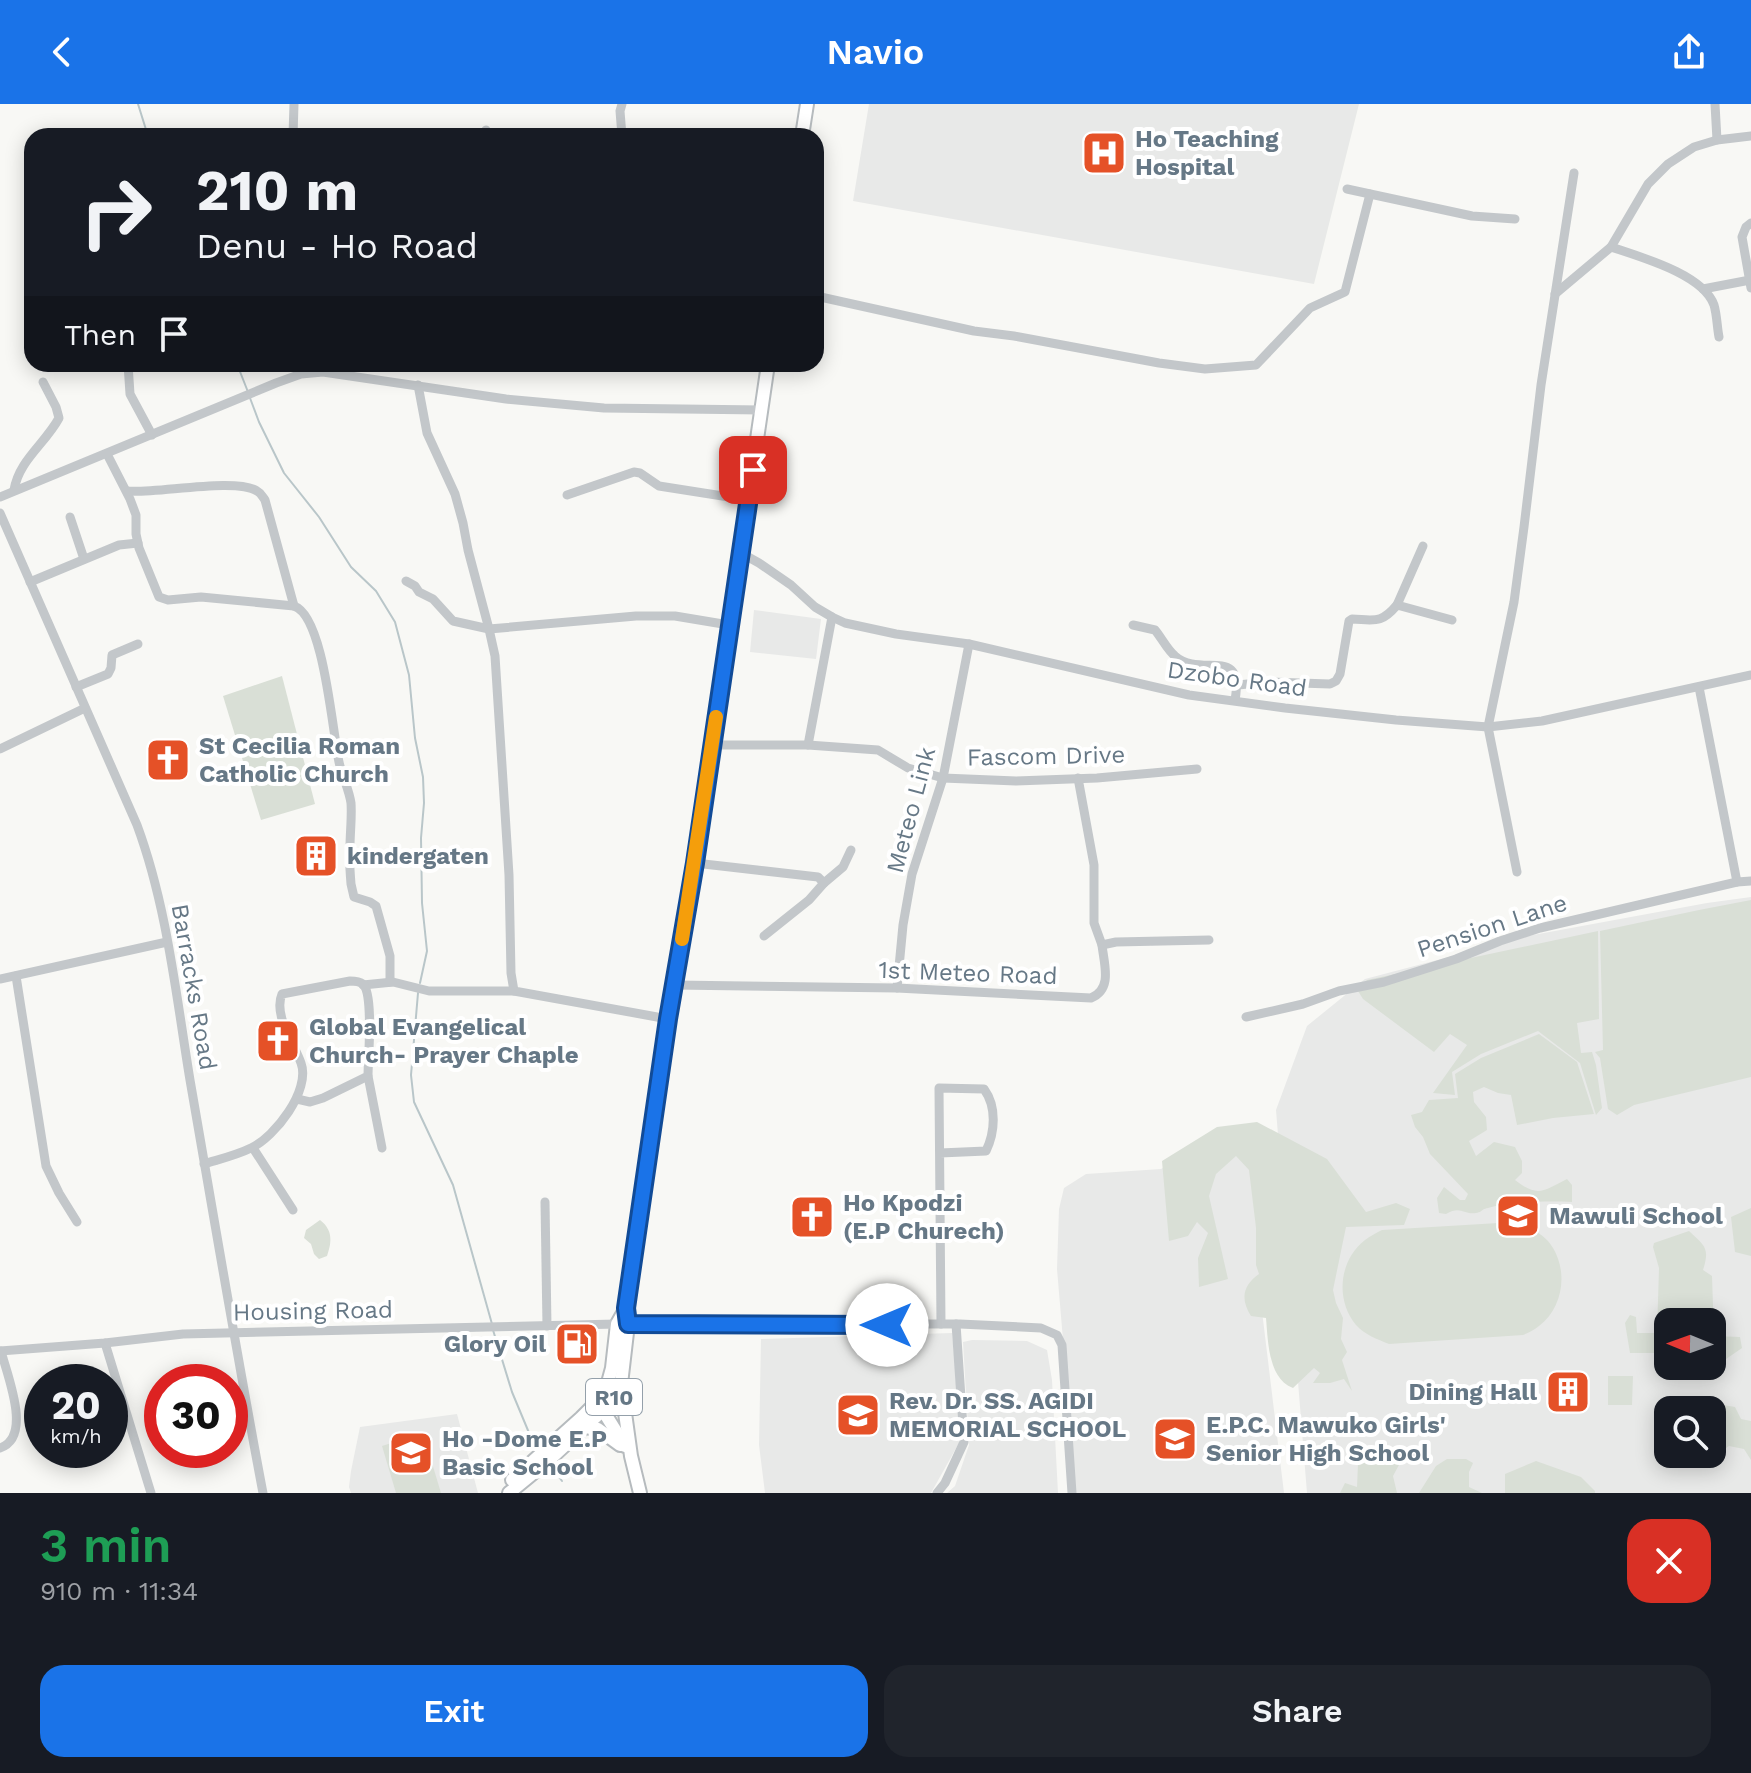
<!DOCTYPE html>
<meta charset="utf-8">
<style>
body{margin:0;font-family:"Work Sans",sans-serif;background:#20242c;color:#f1f3f6;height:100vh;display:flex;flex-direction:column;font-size:30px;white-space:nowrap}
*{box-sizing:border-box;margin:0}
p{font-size:26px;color:#9ea1a6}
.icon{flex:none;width:44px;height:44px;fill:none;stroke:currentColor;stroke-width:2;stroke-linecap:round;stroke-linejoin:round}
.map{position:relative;height:1389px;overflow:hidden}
.side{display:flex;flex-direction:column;background:#171b24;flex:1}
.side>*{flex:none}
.guide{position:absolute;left:24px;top:24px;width:800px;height:244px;border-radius:24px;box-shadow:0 4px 20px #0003;background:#171b24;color:#f1f3f6;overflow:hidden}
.needle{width:52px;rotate:271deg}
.controls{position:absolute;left:1654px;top:1204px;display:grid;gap:16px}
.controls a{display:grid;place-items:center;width:72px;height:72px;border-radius:16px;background:#171b24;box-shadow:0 4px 20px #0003;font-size:40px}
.speed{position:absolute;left:24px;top:1260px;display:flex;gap:16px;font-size:40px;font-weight:700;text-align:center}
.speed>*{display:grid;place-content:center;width:104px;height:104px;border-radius:50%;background:#171b24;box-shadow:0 4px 20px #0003;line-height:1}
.speed small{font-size:20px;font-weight:400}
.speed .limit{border:12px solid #d22;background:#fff;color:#111}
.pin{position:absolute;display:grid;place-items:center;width:68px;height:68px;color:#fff;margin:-34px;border-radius:16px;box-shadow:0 4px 12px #0006}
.me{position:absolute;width:88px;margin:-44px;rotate:270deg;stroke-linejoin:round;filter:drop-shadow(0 0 6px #0008)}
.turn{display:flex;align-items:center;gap:28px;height:168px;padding:0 40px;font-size:36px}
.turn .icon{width:104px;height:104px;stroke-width:2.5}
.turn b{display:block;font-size:56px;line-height:68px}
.then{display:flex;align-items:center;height:76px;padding:0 40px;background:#0003;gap:16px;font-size:30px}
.round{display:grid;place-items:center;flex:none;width:84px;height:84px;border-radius:24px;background:#20242c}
.summary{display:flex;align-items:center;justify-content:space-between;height:136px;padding:0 40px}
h1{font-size:48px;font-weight:600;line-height:60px;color:#1e9e55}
.action{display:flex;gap:16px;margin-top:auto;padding:16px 40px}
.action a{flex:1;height:92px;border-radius:24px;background:#1a73e8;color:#fff;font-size:32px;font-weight:600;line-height:92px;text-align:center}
.action a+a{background:#20242c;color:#f1f3f6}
header{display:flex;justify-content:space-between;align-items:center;height:104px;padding:0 40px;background:#1a73e8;color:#fff;font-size:36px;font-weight:600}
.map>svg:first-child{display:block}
.built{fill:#e8e9e8;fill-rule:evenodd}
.green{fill:#d9dfd6}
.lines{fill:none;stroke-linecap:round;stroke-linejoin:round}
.stream{stroke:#b9c6c9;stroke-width:2}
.major-casing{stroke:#b6bbbe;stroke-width:16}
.minor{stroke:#c3c7ca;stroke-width:9}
.major{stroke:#fff;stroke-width:12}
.route-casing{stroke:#114b97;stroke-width:20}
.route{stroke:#1a73e8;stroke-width:14}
.slow{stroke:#f59e0b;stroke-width:14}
.labels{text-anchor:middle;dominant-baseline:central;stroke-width:8;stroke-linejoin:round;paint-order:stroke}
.shield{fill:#fff;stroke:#94a0aa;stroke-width:2}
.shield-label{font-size:22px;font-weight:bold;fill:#667886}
.poi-label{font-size:24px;font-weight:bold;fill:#667886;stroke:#fff;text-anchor:start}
.street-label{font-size:24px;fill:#667886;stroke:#fff}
</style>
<header><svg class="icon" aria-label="back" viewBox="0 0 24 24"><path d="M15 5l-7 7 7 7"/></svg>Navio<svg class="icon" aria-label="share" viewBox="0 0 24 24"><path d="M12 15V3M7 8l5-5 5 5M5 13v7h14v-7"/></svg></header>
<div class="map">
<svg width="1751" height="1389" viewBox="0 0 1751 1389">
<rect width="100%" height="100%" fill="#f8f8f5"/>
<!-- built -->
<g class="built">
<path d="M869 0H1359L1314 180 853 97Z"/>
<path d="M754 506 821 515 816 555 750 548Z"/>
<path d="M1751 793V1389H1307L1276 1006 1307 922 1365 875 1533 831 1707 799ZM1668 1218H1712V1262H1668ZM1668 1306H1712V1350H1668Z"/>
<path d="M1201 1040 1223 1042 1252 1059 1261 1199 1284 1389H1076L1057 1165 1059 1105 1064 1084 1086 1070 1161 1065Z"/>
<path d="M952 1229 955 1261 959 1339 931 1389H765L759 1341 761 1235Z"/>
<path d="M972 1236 1027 1237 1047 1246 1052 1276 1058 1389H947L955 1382 969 1341 963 1238Z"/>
<path d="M457 1310 478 1389H351L349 1383 351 1367 360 1323Z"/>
</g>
<!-- green -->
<g class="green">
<path d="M282 572 315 700 261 716 223 592Z"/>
<path d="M1751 796V973L1634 1001 1617 1011 1608 1005 1600 954 1595 948 1603 946 1600 827 1699 806Z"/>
<path d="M1598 827 1599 915 1577 919 1581 949 1592 948 1596 961 1602 1004 1596 1011 1580 959 1538 927 1481 950 1452 968 1455 991 1433 989 1467 941 1450 930 1434 948 1363 895 1358 887 1367 876Z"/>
<path d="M1539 930 1577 958 1594 1010 1553 1014 1517 1021 1511 991 1498 989 1484 983 1473 988 1474 998 1486 1013 1487 1026 1469 1037 1476 1052 1494 1038 1515 1043 1522 1057V1069L1515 1076C1538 1094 1543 1087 1567 1075L1572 1081V1098C1551 1097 1508 1097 1488 1104 1479 1106 1485 1107 1476 1109 1463 1111 1461 1101 1446 1110L1439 1109 1437 1094 1444 1083 1460 1096H1465L1468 1090 1430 1050 1423 1033 1415 1023 1411 1011 1422 1008 1429 996 1458 994 1455 970 1481 954Z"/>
<path d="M1257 1018 1327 1055 1366 1108 1396 1099 1410 1105 1404 1121 1346 1123 1333 1186 1336 1199 1343 1214 1341 1235 1347 1248 1342 1256 1352 1287 1344 1275 1330 1279H1313L1320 1269 1314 1264 1293 1284C1268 1275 1268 1236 1266 1214L1251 1212C1240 1195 1243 1181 1259 1170L1256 1161V1124L1249 1066 1236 1052 1216 1070 1209 1092 1228 1175 1199 1183 1198 1154 1208 1129 1197 1118 1188 1132 1169 1137 1162 1057 1217 1023Z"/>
<path d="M1751 1104V1152L1735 1148 1731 1113Z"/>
<path d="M320 1116C333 1126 332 1138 327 1152L319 1155 314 1150 311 1140 304 1134 306 1126Z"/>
<path d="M1515 1118C1527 1123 1539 1127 1548 1137 1569 1162 1565 1202 1539 1222 1534 1226 1528 1229 1523 1231L1389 1240C1377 1235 1365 1231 1356 1221 1335 1196 1339 1156 1365 1136 1370 1132 1376 1129 1382 1126Z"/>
<path d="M1689 1127C1705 1142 1710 1144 1703 1166L1712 1172 1714 1232 1740 1233 1742 1244 1726 1255 1712 1254V1218H1668V1249H1630L1625 1219 1630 1211 1636 1213 1637 1229H1657L1659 1164 1653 1143 1654 1139Z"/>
<path d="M1608 1272H1633L1632 1301H1608Z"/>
<path d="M1693 1292H1706L1717 1300 1735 1303 1741 1315 1751 1317V1356L1744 1345 1729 1342 1703 1360 1697 1351 1691 1357C1682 1356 1678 1363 1669 1363L1668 1350H1712V1306H1699V1302L1689 1301V1293Z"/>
<path d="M423 1329 441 1389H396L382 1342Z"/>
<path d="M1447 1355H1466L1473 1359 1469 1368V1383L1482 1389H1419L1436 1362Z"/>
<path d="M1366 1357C1378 1359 1389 1357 1400 1359L1393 1372 1397 1389H1340L1345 1379 1357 1383 1358 1360Z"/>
<path d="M1536 1357 1581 1373 1595 1387V1389H1505V1370Z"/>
</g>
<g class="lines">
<!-- stream -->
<g class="stream">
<path d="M138 0 148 32"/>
<path d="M237 260 248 288"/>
<path d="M250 294 259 318 284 369 319 413 351 463 376 487 395 518 409 571 415 634 423 673 424 699 421 734 422 799 427 847 420 879"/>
<path d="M418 889 411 971 414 998 453 1081 492 1220"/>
<path d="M493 1226 512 1288 532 1336 540 1347"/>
<path d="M550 1361 562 1377"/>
</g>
<!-- major casing -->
<g class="major-casing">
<g id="major">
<path d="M802 32 807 0"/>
<path d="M621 1280 631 1352 640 1389"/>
<path d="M599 1300 625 1342"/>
<path d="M585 1323 598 1325 620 1341"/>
<path d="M512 1376 581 1314 597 1298 606 1286 612 1264 617 1220 626 1204"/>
<path d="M509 1389 549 1356 603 1306 610 1299 621 1280 628 1220 626 1204 668 915 695 759 768 260"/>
</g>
</g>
<!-- minor -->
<g class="minor">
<path d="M1715 0 1717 36"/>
<path d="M486 26 489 32"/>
<path d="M293 32 294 0"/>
<path d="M622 32 620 7 622 0"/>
<path d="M1347 85 1472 112 1515 115"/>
<path d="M1751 119 1746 123 1742 133 1751 184"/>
<path d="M1611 143C1640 153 1703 170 1714 201 1717 211 1717 223 1719 233"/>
<path d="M1703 185 1750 176"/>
<path d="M1555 190 1611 143 1648 80 1668 60 1694 43 1717 36 1751 32"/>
<path d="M816 192 974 227 1014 232 1159 259 1205 265 1256 261 1310 204 1345 188 1370 90"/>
<path d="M128 260 130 290 152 331"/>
<path d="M418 281 427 329 455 390 463 419 468 446 489 525 495 552 509 771 511 869 514 887 668 915"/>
<path d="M107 350 130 395 136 411V430L139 444 159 493 168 496 201 493 294 502C324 512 332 626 339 658 342 672 349 685 351 699 352 713 350 729 350 743 349 755 350 768 351 780L354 793 370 798 376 802 390 852V878"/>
<path d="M14 386C19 356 45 340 59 314L56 303 43 278"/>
<path d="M127 387C155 390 236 373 257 387 261 389 262 392 265 396L294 502"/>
<path d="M567 391 634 368 640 369 659 382 748 396"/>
<path d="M0 393 276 279 301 270 323 268 506 295 604 304 762 306"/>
<path d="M0 409 137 721C167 802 176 891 190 976 214 1114 237 1252 263 1389"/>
<path d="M70 413 84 455"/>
<path d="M741 449 759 459 791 481 815 503 832 513 845 519 896 530 969 540 1189 591 1285 604 1396 616 1488 623 1542 617 1751 571"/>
<path d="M406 477 415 482 419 488 433 495 453 517 489 525 636 512H675L729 521"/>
<path d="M30 478 119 441 138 439"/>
<path d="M1397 501 1423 442"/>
<path d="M1133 521 1155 526C1161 533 1168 547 1175 552 1201 575 1245 540 1235 596"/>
<path d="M1238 581 1267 578 1330 580 1336 577 1340 570 1349 517 1352 515C1375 516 1381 520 1397 501L1452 516"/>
<path d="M76 583 108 570 111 564 112 551 138 540"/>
<path d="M1699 583 1737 778"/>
<path d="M712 641H808L878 646 908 664 943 674 1016 677 1097 674 1197 665"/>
<path d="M808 641 832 513"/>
<path d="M0 645 85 604"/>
<path d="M1078 674 1094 761V819L1102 841"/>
<path d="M695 759 818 773 824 779 809 796 764 832"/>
<path d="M1517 768 1488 623 1514 498 1524 423 1541 281 1574 69"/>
<path d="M824 779 843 763 851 746"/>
<path d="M16 872 46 1062 59 1089 77 1118"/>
<path d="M0 875 167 838"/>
<path d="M363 881 393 878 429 887H514"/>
<path d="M674 881 897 884 1091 894C1113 885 1104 860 1102 841L1116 838 1209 836"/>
<path d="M897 884 903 821 912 770 943 674 969 540"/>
<path d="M1246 913 1303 900 1339 887 1384 878 1456 855 1500 837 1540 824 1737 778 1751 777"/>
<path d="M368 972 382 1044"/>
<path d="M253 1044 293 1106"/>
<path d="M940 1049 986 1047C995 1028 997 1003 984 985L939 984 941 1220"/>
<path d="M204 1060C220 1055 237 1051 251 1044 275 1033 311 986 301 959 294 939 273 911 282 890L350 877C354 877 359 877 363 880 374 891 368 955 368 972L323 994 310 998 297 995"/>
<path d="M545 1098 547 1222"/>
<path d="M105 1239 151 1389"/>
<path d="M0 1247 105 1239 183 1230 617 1220H960L1041 1224 1057 1231 1062 1241 1072 1389"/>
<path d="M0 1344C33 1333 7 1271 1 1247"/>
<path d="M937 1389 945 1379 964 1338 956 1220"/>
</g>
<!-- major -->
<use href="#major" class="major"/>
</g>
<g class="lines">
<!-- route casing -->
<g class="route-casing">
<path id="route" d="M753 366 695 759 668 915 626 1204 628 1220 887 1221"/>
</g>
<!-- route -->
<use href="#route" class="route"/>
<!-- slow -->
<path class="slow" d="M682 835 716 613"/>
</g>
<!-- icons -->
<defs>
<g id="hospital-square" transform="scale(2.3)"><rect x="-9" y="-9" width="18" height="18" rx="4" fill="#e55127" stroke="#fff"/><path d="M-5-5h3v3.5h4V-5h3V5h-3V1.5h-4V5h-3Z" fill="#fff"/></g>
<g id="church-square" transform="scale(2.3)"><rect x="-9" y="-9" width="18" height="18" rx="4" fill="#e55127" stroke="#fff"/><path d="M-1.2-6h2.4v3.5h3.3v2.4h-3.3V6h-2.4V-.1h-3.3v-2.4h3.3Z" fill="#fff"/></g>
<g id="building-square" transform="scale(2.3)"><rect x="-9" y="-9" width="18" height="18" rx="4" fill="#e55127" stroke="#fff"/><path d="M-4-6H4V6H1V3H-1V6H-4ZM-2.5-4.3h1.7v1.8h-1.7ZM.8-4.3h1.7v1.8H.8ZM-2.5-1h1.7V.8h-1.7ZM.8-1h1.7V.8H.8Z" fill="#fff"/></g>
<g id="school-square" transform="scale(2.3)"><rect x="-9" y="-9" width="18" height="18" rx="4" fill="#e55127" stroke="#fff"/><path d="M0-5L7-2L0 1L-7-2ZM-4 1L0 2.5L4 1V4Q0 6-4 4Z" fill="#fff"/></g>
<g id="fuel-square" transform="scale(2.3)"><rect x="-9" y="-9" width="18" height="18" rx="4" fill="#e55127" stroke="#fff"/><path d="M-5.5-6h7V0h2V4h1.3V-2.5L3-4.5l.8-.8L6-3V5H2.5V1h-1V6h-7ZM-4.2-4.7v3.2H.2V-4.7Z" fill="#fff"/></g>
</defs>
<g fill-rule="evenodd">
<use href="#hospital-square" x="1104" y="49"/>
<use href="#church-square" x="168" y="656"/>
<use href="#building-square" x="316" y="752"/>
<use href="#church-square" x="278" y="937"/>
<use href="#school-square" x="1518" y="1112"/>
<use href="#church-square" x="812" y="1113"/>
<use href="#fuel-square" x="577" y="1240"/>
<use href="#building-square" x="1568" y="1288"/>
<use href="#school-square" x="858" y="1311"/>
<use href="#school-square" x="1175" y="1335"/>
<use href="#school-square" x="411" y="1349"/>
</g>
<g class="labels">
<!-- shield labels -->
<rect class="shield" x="586" y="1275" width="56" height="36" rx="6"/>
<g class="shield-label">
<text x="614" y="1293">R10</text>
</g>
<!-- poi labels -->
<g class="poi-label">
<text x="1135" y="35">Ho Teaching<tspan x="1135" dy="28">Hospital</tspan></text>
<text x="199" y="642">St Cecilia Roman<tspan x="199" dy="28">Catholic Church</tspan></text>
<text x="347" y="752">kindergaten</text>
<text x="309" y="923">Global Evangelical<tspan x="309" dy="28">Church- Prayer Chaple</tspan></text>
<text x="843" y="1099">Ho Kpodzi<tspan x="843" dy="28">(E.P Churech)</tspan></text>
<text x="1549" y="1112">Mawuli School</text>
<text x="546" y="1240" text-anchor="end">Glory Oil</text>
<text x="1537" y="1288" text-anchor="end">Dining Hall</text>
<text x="889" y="1297">Rev. Dr. SS. AGIDI<tspan x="889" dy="28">MEMORIAL SCHOOL</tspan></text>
<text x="1206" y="1321">E.P.C. Mawuko Girls'<tspan x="1206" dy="28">Senior High School</tspan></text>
<text x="442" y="1335">Ho -Dome E.P<tspan x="442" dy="28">Basic School</tspan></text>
</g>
<!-- street labels -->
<g class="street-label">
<text transform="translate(1237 575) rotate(8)">Dzobo Road</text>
<text transform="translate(1046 652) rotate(-1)">Fascom Drive</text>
<text transform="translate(911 706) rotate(-75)">Meteo Link</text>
<text transform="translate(1492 822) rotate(-18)">Pension Lane</text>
<text transform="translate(968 869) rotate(2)">1st Meteo Road</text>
<text transform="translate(194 883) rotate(80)">Barracks Road</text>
<text transform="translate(313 1207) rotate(-1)">Housing Road</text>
</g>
</g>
</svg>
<div class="controls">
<a><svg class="needle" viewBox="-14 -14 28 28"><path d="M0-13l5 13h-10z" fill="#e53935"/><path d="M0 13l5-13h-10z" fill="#9ea1a6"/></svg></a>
<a><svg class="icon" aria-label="search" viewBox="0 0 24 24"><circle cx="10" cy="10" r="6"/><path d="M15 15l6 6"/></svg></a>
</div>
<div class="speed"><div>20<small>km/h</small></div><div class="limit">30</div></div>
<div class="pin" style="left:753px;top:366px;background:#d93025"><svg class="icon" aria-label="arrive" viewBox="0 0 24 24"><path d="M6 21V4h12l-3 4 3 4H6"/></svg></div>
<svg class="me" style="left:887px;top:1221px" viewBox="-20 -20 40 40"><circle r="19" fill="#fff"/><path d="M0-13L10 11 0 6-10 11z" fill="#1a73e8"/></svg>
<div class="guide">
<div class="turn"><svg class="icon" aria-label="right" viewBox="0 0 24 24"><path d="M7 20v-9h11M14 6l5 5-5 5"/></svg><div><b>210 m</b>Denu - Ho Road</div></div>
<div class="then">Then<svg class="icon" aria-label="arrive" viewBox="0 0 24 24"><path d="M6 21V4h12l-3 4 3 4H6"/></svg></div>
</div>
</div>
<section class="side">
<div class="summary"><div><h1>3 min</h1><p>910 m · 11:34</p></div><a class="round" style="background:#d93025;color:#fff"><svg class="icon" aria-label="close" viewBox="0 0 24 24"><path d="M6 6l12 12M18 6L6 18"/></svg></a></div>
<div class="action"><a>Exit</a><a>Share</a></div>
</section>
